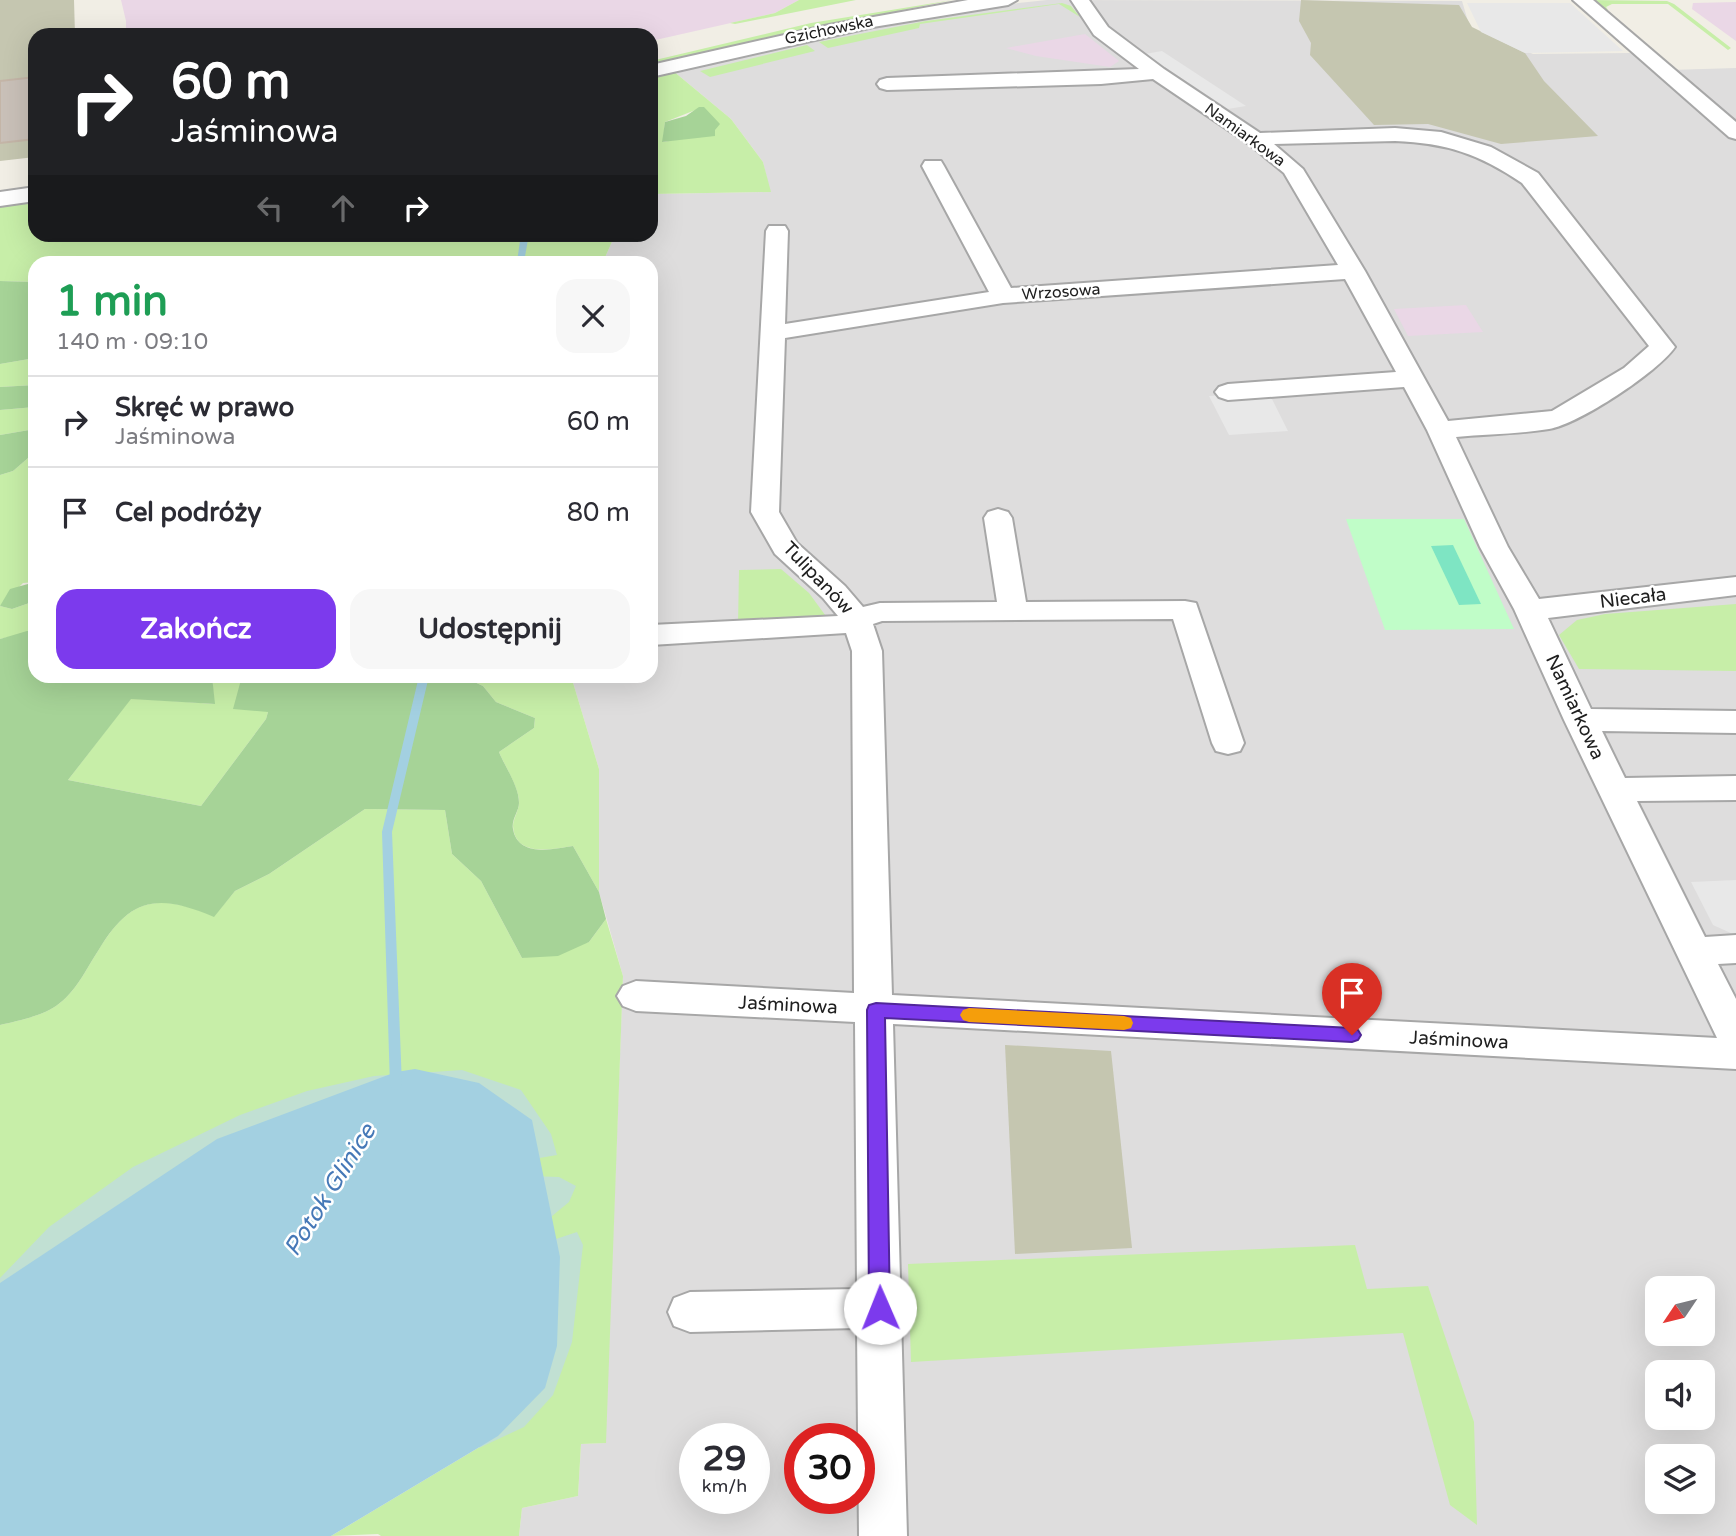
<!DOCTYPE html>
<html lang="pl">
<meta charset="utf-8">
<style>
body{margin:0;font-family:"Varela Round",sans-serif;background:#f7f7f7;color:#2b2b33;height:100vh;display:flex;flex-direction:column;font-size:26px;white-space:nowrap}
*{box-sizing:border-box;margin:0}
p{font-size:23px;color:#7c7c81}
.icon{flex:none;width:38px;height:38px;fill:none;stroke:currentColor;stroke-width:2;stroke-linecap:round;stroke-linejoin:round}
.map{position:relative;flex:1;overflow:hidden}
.drawer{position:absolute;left:28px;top:256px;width:630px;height:427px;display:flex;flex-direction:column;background:#fff;border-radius:21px;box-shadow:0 7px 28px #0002}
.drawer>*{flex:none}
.hud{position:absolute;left:28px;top:28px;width:630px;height:214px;border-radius:21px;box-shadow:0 7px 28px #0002;background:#202124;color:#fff;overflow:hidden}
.needle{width:46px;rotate:235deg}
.controls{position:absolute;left:1645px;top:1276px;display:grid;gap:14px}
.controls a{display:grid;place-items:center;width:70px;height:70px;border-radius:14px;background:#fff;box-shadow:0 7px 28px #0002;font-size:35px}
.speed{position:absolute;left:679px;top:1423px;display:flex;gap:14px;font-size:35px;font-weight:700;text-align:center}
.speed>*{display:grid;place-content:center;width:91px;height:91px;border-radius:50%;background:#fff;box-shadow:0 7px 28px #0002;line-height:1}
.speed small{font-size:18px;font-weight:400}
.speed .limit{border:10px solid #d22;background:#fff;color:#111}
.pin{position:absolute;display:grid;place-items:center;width:60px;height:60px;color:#fff;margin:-72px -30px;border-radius:50% 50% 50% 0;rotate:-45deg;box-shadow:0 0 7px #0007}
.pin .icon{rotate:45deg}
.me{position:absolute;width:77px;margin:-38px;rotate:359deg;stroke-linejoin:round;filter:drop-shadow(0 0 5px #0008)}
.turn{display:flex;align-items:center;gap:24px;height:147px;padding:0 28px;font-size:32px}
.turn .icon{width:91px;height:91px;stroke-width:2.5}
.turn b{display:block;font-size:49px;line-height:60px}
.lanes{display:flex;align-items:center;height:66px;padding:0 28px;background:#0003;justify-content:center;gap:35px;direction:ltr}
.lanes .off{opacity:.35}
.round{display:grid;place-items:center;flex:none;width:74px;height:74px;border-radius:21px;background:#f7f7f7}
.headline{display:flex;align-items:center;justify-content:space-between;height:119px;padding:0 28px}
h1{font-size:42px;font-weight:800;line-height:52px;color:#1e9e55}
.cta{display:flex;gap:14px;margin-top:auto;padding:14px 28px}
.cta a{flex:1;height:80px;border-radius:21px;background:#7c3aed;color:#fff;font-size:28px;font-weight:800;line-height:80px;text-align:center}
.cta a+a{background:#f7f7f7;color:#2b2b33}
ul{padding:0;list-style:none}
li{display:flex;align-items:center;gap:21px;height:91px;padding:0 28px;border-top:2px solid #e1e1e2}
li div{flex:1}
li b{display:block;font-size:26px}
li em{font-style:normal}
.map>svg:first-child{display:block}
.residential{fill:#dedddd;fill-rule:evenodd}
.industrial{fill:#ead7e6}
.construction{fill:#c5c6b0}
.grass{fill:#c7eea8;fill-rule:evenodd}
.forest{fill:#a6d397}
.wetland{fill:#c1e0d3}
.park{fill:#c0fdc8}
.pitch{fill:#7ee5c3}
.parking{fill:#e8e8e8}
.water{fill:#a3d0e1}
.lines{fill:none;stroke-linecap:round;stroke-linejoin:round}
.stream{fill:#a3d0e1;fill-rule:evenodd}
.building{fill:#c9c0b8;stroke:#c4b5a7;stroke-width:2}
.minor-casing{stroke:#a7a7a7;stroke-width:4}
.minor{fill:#fff;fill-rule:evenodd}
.route{fill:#7c3aed;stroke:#51269a;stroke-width:2}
.slow{fill:#f59e0b}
.labels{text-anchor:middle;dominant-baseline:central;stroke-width:5;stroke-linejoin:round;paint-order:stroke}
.far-street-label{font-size:16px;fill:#202020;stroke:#fff}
.street-label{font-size:19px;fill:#202020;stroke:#fff}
.near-water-label{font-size:24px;font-style:italic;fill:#4578b7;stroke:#fff}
</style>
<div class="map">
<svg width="1736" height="1536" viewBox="0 0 1736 1536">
<rect width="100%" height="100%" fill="#f1eee5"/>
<!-- residential -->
<path class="residential" d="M1047 0 1462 1 1470 28 1533 54 1630 53 1670 70 1736 68V1536H519L522 1508 578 1496 581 1444 605 1443 623 976 599 892V769L571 676H651V262H603L615 235 651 234V194L770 192 763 162 731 119 672 70 781 44 964 9ZM1657 1288H1703V1334H1657ZM1657 1372H1703V1418H1657ZM695 1438H754V1498H695ZM800 1438H859V1498H800ZM1657 1456H1703V1502H1657Z"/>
<!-- industrial -->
<g class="industrial">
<path d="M121 0H799L775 13 651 41V35H126V21Z"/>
<path d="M1736 2V41L1692 9 1693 3Z"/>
<path d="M1085 34 1119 61 1110 67 1036 56 1006 48Z"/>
<path d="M1466 305 1483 332 1408 336 1394 309Z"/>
</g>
<!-- construction -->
<g class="construction">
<path d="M0 0H74L75 35H35V157L0 161Z"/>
<path d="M1301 0 1459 5 1472 27 1525 53 1544 81 1598 136 1501 144 1428 124 1374 125 1310 55 1311 43 1299 21Z"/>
<path d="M1005 1045 1111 1051 1132 1248 1015 1254Z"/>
</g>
<!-- grass -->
<g class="grass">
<path d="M799 0H856L735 24 730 23 775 13Z"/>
<path d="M953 0 777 35 651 66V61L811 23Z"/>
<path d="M1591 0 1667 1 1674 4 1731 48 1728 50 1668 4H1612L1606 7 1608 10H1601Z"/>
<path d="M1062 3 1071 6 1080 17 1059 4 920 24 919 28 828 48 819 42 926 21Z"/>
<path d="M807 45 815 51 710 77 700 71Z"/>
<path d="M672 70 731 119 763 162 771 192 651 194V76ZM698 109 715 132 663 142 665 122Z"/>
<path d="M35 201V234L615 235 603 262H241L188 256 157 262H35V282L0 281V205Z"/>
<path d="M35 358V385L0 387V364Z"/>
<path d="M35 407V429L0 435V410Z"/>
<path d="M35 452V582L23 583 0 606V475L13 471Z"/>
<path d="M781 569 809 593 828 619 738 625 739 570Z"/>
<path d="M35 601V631L0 639V606L12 609Z"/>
<path d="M1736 604V671L1579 669 1559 635 1577 620 1605 614Z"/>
<path d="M212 676H244L268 712 266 719 201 806 68 780 131 698 214 704Z"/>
<path d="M359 676H571L599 769V892L573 846C553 849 515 858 513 826 513 819 518 812 519 804 520 788 505 767 499 752L534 728 535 718 496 702 483 686 470 680Z"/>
<path d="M365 809 445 810 452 854 481 881 522 958 589 942 606 919 623 976 606 1443 581 1444 578 1496 522 1508 519 1536H381L378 1534 331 1536 498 1436 0 1283V1025C17 1021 42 1016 56 1006 76 992 85 971 98 951 130 897 158 893 214 916L235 891 269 874Z"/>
<path d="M1355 1245 1367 1289 1428 1286 1474 1422 1477 1525 1450 1505 1403 1333 911 1362 908 1264Z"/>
</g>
<!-- forest -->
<g class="forest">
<path d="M699 107H704L720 124 715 130V136L662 142 665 122 686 116Z"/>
<path d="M0 281 35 282V358L0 364Z"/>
<path d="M35 385V407L0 410V387Z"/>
<path d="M35 429V452L13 471 0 475V435Z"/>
<path d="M35 582V601L12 609 0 606 10 589Z"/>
<path d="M27 631H35V676H212L215 704 131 699 68 780 201 806 266 719 268 712 233 709 242 676H359L470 680 483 686 496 702 535 718 534 728 499 752C505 767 519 786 519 803 519 811 511 820 513 829 518 858 554 849 573 846L599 892 606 919 589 942 558 956 522 958 481 881 452 854 445 810 365 809 269 874 235 891 214 917C158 893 130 897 98 951 85 971 76 992 56 1006 42 1016 17 1021 0 1025V639Z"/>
</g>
<!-- wetland -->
<g class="wetland">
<path d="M462 1070 521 1090 551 1134 557 1155 528 1160 0 1340V1278L49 1227 133 1167 240 1115 307 1091 374 1076Z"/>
<path d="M530 1176 559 1177 576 1186 569 1202 546 1221Z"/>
<path d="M577 1232 583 1245 572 1342 553 1395 524 1427 479 1448 553 1240Z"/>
</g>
<!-- park -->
<path class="park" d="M1346 519H1464L1514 629 1385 630Z"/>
<!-- pitch -->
<path class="pitch" d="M1453 545 1481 604 1459 605 1431 546Z"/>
<!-- parking -->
<g class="parking">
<path d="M1467 3H1570L1623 51 1525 53 1481 32Z"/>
<path d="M1162 51 1246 106 1228 109 1145 54Z"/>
<path d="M1269 393 1288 431 1229 435 1209 396Z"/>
<path d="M1736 880V934H1733L1713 925 1691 882Z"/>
</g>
<!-- water -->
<path class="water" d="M415 1069 479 1083 532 1120 560 1257 557 1346 545 1388 498 1436 331 1536H0V1283L217 1139 396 1072Z"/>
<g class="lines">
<!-- stream -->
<g class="stream">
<path d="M521 234H529L524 262H517Z"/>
<path d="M419 676H429L392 832 402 1085 400 1089 396 1090 392 1089 390 1085 382 832Z"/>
</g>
</g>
<!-- building -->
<path class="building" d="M35 77V139L0 143V81Z"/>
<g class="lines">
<!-- minor casing -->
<g class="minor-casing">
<g id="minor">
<path d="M968 0H1017L1008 5 873 27 651 77V65L829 25Z"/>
<path d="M1071 0H1089L1108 27 1164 69 1260 133 1395 128 1441 132 1491 147 1538 173 1675 347C1658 372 1579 424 1549 429 1519 434 1487 434 1456 437L1508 547 1539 599 1736 577V595L1548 618 1591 709 1736 711V733L1602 731 1625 778 1736 776V800L1637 801 1705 937 1736 935V963L1718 964 1736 999V1069L893 1024 907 1536H859L857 1328 690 1332 674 1326 668 1312 674 1298 690 1292 857 1289 855 1022 636 1011 623 1006 617 996 623 986 636 981 854 993 852 651 846 633 651 645V625L838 616 823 598 775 554 751 512 766 231 769 226H785L788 231 785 324 989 292 922 166 925 161H941L944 166 1011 288 1338 265 1284 173 1249 144 1153 79 1101 84 887 90 880 88 877 84 880 80 887 78 1139 69 1094 35ZM1395 141C1447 143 1479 154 1522 183L1649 346 1624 368 1552 411 1448 421 1365 271 1303 169 1274 144ZM1345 279 1396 372 1228 384 1219 387 1215 392 1219 397 1228 400 1404 387 1427 430 1480 547 1514 609 1564 720 1717 1038 892 995 882 651 873 624 882 621 1173 619 1212 743 1216 751 1228 754 1240 751 1244 743 1196 603 1185 601 1026 602 1012 518 1008 512 998 509 988 512 984 518 997 602 880 603 863 607 845 586 797 543 779 512 785 338 1003 303Z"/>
<path d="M1573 0H1593L1736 122V139L1729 137Z"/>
<path d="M35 187V201L0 206V192Z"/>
</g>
</g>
<!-- minor -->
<use href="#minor" class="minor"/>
</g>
<!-- route -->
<path class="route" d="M876 1003 1352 1028 1358 1030 1361 1035 1358 1040 1352 1042 885 1018 890 1308 887 1314 880 1317 872 1314 869 1308 867 1010 869 1005Z"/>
<!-- slow -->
<path class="slow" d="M969 1008 1124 1016 1131 1018 1133 1023 1131 1028 1124 1030 969 1022 963 1020 960 1015 963 1010Z"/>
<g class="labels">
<!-- far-street labels -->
<g class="far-street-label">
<text transform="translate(829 30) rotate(-12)">Gzichowska</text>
<text transform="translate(1245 135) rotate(36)">Namiarkowa</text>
<text transform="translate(1061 292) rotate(-4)">Wrzosowa</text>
</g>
<!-- street labels -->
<g class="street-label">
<text transform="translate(818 578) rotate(46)">Tulipanów</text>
<text transform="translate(1633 598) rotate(-7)">Niecała</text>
<text transform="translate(1575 707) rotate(65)">Namiarkowa</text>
<text transform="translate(788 1005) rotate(3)">Jaśminowa</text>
<text transform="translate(1459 1040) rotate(3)">Jaśminowa</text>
</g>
<!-- near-water labels -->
<g class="near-water-label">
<text transform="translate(330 1190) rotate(-58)">Potok Glinice</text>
</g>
</g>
</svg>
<div class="controls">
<a><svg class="needle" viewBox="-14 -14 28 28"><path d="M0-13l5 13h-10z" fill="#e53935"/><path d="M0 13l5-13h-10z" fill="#7c7c81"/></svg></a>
<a><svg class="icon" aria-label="sound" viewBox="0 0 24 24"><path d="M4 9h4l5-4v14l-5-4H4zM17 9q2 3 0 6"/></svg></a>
<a><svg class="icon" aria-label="layers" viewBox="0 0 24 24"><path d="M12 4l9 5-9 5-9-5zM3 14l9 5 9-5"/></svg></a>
</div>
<div class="speed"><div>29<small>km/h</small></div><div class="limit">30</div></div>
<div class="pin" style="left:1352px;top:1035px;background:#d93025"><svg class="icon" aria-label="arrive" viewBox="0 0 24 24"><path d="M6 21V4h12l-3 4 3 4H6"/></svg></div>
<svg class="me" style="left:880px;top:1308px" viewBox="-20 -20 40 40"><circle r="19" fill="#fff"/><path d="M0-13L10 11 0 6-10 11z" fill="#7c3aed"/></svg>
<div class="hud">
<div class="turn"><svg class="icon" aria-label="right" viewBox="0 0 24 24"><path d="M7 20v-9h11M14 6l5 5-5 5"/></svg><div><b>60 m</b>Jaśminowa</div></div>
<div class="lanes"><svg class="icon off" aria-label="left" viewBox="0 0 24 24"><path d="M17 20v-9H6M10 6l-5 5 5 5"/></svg><svg class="icon off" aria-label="ahead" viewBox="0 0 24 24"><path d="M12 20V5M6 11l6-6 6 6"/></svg><svg class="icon" aria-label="right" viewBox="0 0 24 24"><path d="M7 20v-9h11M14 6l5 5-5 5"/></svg></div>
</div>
<section class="drawer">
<div class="headline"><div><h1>1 min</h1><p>140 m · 09:10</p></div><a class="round"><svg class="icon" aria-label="close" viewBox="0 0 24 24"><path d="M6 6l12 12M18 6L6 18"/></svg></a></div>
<ul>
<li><svg class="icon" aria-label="right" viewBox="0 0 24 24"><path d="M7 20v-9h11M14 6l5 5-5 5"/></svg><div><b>Skręć w prawo</b><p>Jaśminowa</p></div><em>60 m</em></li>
<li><svg class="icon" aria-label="arrive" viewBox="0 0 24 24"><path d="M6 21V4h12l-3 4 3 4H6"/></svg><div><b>Cel podróży</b></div><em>80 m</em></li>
</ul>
<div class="cta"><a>Zakończ</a><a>Udostępnij</a></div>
</section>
</div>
